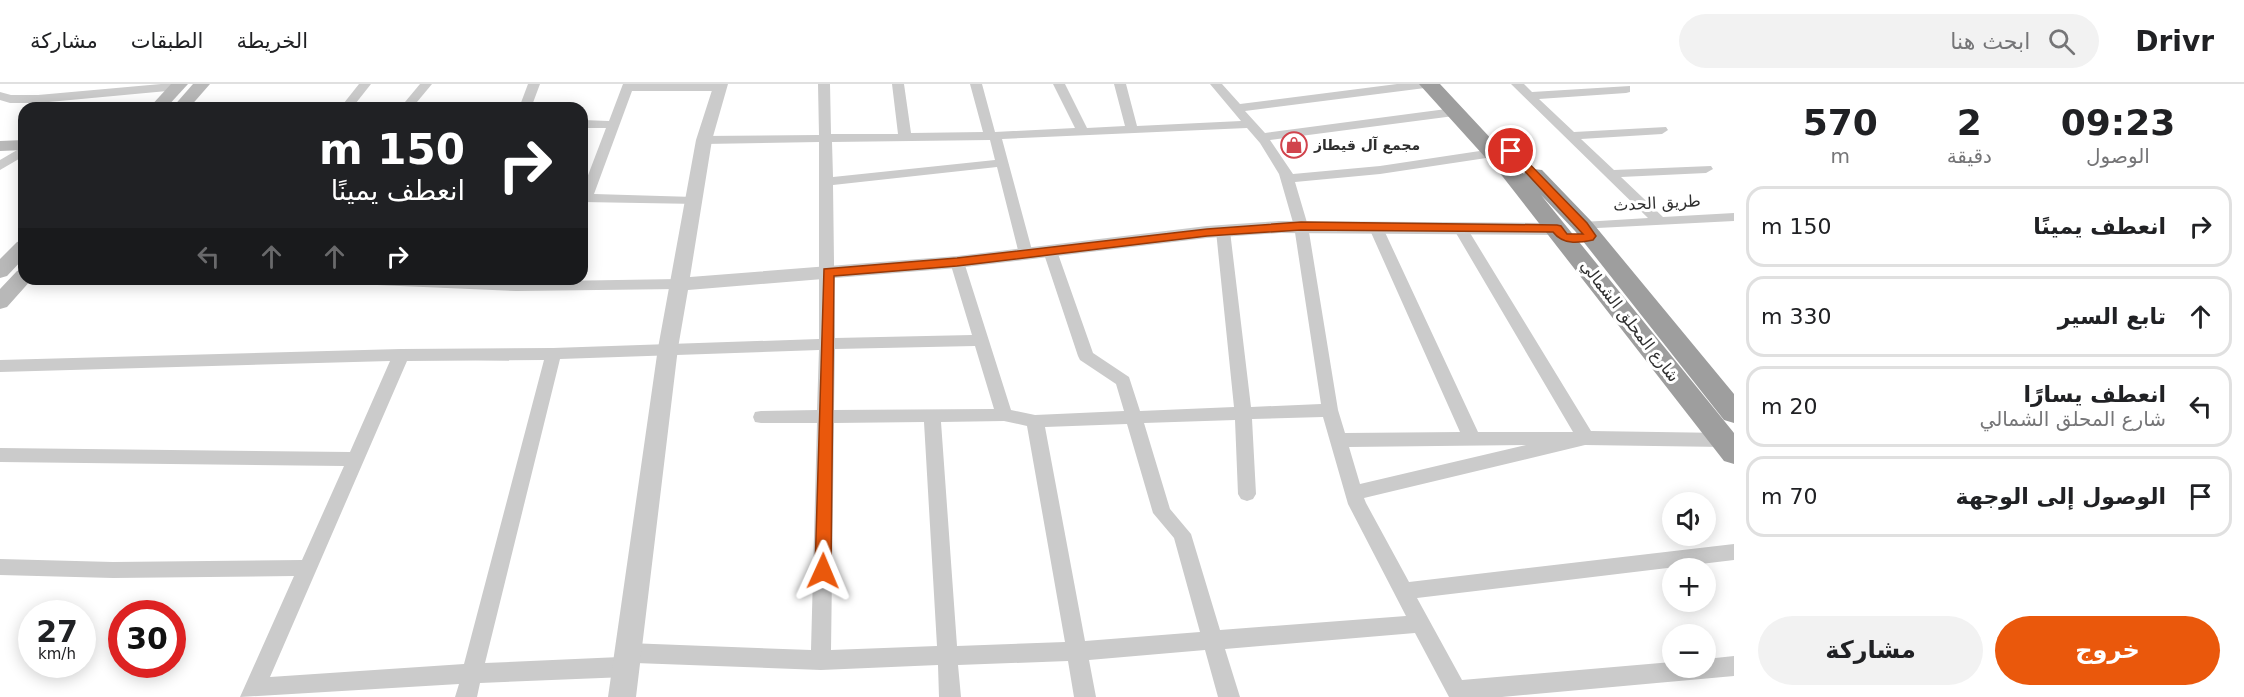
<!DOCTYPE html>
<html lang="ar">
<meta charset="utf-8">
<style>
body{margin:0;font-family:"DejaVu Sans",Vazirmatn,sans-serif;background:#f2f2f2;color:#202124;direction:rtl;height:100vh;display:flex;flex-direction:column;font-size:22px;white-space:nowrap}
*{box-sizing:border-box;margin:0}
p{font-size:20px;color:#757577}
.icon{flex:none;width:33px;height:33px;fill:none;stroke:currentColor;stroke-width:2;stroke-linecap:round;stroke-linejoin:round}
.map{position:relative;flex:1;overflow:hidden;direction:ltr}
.panel{display:flex;flex-direction:column;background:#fff;width:510px}
.panel>*{flex:none}
.hud{position:absolute;left:18px;top:18px;width:570px;height:183px;border-radius:18px;box-shadow:0 3px 15px #0003;direction:rtl;background:#202124;color:#fff;overflow:hidden}
.buttons{position:absolute;left:1662px;top:408px;display:grid;gap:12px}
.buttons a{display:grid;place-items:center;width:54px;height:54px;border-radius:50%;background:#fff;box-shadow:0 3px 15px #0003;font-size:30px}
.speed{position:absolute;left:18px;top:516px;display:flex;gap:12px;font-size:30px;font-weight:700;text-align:center}
.speed>*{display:grid;place-content:center;width:78px;height:78px;border-radius:50%;background:#fff;box-shadow:0 3px 15px #0003;line-height:1}
.speed small{font-size:15px;font-weight:400}
.speed .limit{border:9px solid #d22;background:#fff;color:#111}
.pin{position:absolute;display:grid;place-items:center;width:51px;height:51px;color:#fff;margin:-26px;border:3px solid #fff;border-radius:50%;box-shadow:0 2px 6px #0007}
.me{position:absolute;width:66px;margin:-33px;rotate:1deg;stroke-linejoin:round;filter:drop-shadow(0 0 4px #0008)}
.turn{display:flex;align-items:center;gap:21px;height:126px;padding:0 24px;font-size:27px}
.turn .icon{width:78px;height:78px;stroke-width:2.5}
.turn b{display:block;font-size:42px;line-height:51px}
.lanes{display:flex;align-items:center;height:57px;padding:0 24px;background:#0003;justify-content:center;gap:30px;direction:ltr}
.lanes .off{opacity:.35}
.eta{display:flex;justify-content:space-evenly;align-items:center;height:102px;text-align:center}
.eta b{font-size:36px;font-weight:700;line-height:42px}
.primary-button{display:flex;gap:12px;margin-top:auto;padding:12px 24px}
.primary-button a{flex:1;height:69px;border-radius:36px;background:#ea580c;color:#fff;font-size:24px;font-weight:700;line-height:69px;text-align:center}
.primary-button a+a{background:#f2f2f2;color:#202124}
ul{padding:0;list-style:none}
li{display:flex;align-items:center;gap:18px;height:81px;margin:0 12px 9px;padding:0 12px;border:3px solid #e0e0e0;border-radius:18px}
li div{flex:1}
li b{display:block;font-size:22px}
li em{font-style:normal}
header{display:flex;align-items:center;gap:36px;box-sizing:border-box;height:84px;padding:0 30px;background:#fff;border-bottom:2px solid #e0e0e0}
header strong{font-size:28px}
nav{display:flex;gap:33px;margin-inline-start:auto;font-size:21px}
.search{width:420px;height:54px;background:#f2f2f2;display:flex;align-items:center;gap:15px;box-sizing:border-box;padding:0 21px;border-radius:33px;color:#757577;font-size:22px}
main{display:flex;flex:1;min-height:0}
.map>svg:first-child{display:block}
.lines{fill:none;stroke-linecap:round;stroke-linejoin:round}
.minor{fill:#cbcbcb;fill-rule:evenodd}
.tertiary{fill:#cbcbcb;fill-rule:evenodd}
.secondary{fill:#b8b8b8;fill-rule:evenodd}
.trunk{fill:#9e9e9e;fill-rule:evenodd}
.route{fill:#ea580c;stroke:#983908;stroke-width:1.5}
.labels{text-anchor:middle;dominant-baseline:central;stroke-width:6;stroke-linejoin:round;paint-order:stroke}
.far-poi-label{font-size:14px;font-weight:bold;fill:#2e2e2e;stroke:#fff;text-anchor:start}
.street-label{font-size:16px;fill:#2e2e2e;stroke:#fff}
</style>
<header>
<strong>Drivr</strong>
<div class="search"><svg class="icon" aria-label="search" viewBox="0 0 24 24"><circle cx="10" cy="10" r="6"/><path d="M15 15l6 6"/></svg>ابحث هنا</div>
<nav><a>الخريطة</a><a>الطبقات</a><a>مشاركة</a></nav>
</header>
<main>
<section class="panel">
<div class="eta">
<div><b>09:23</b><p>الوصول</p></div>
<div><b>2</b><p>دقيقة</p></div>
<div><b>570</b><p>m</p></div>
</div>
<ul>
<li><svg class="icon" aria-label="right" viewBox="0 0 24 24"><path d="M7 20v-9h11M14 6l5 5-5 5"/></svg><div><b>انعطف يمينًا</b></div><em>150 m</em></li>
<li><svg class="icon" aria-label="ahead" viewBox="0 0 24 24"><path d="M12 20V5M6 11l6-6 6 6"/></svg><div><b>تابع السير</b></div><em>330 m</em></li>
<li><svg class="icon" aria-label="left" viewBox="0 0 24 24"><path d="M17 20v-9H6M10 6l-5 5 5 5"/></svg><div><b>انعطف يسارًا</b><p>شارع المحلق الشمالي</p></div><em>20 m</em></li>
<li><svg class="icon" aria-label="arrive" viewBox="0 0 24 24"><path d="M6 21V4h12l-3 4 3 4H6"/></svg><div><b>الوصول إلى الوجهة</b></div><em>70 m</em></li>
</ul>
<div class="primary-button"><a>خروج</a><a>مشاركة</a></div>
</section>
<div class="map">
<svg width="1734" height="613" viewBox="0 0 1734 613">
<rect width="100%" height="100%" fill="#fff"/>
<g class="lines">
<!-- minor -->
<g class="minor">
<path d="M161 0H183L184 2 178 6 38 19H10L0 16V8L11 11H38Z"/>
<path d="M359 0H371L352 24H340Z"/>
<path d="M420 0H432L412 24H400Z"/>
<path d="M528 0H540L531 24H519Z"/>
<path d="M623 0H722L726 3 720 7H632L594 110 694 113 699 114 701 117 699 120 582 118V107L606 44H582V36L609 37Z"/>
<path d="M818 0H830L831 50H898L892 0H904L911 49 983 48 970 0H982L995 48 1075 44 1053 0H1065L1087 44 1125 42 1114 0H1126L1137 42 1241 37 1210 0H1222L1240 20 1397 0H1431L1425 4 1245 27 1265 49 1454 24 1460 28 1454 32 1270 56 1293 90 1380 82 1493 65 1499 69 1493 73 1380 90 1295 98 1308 142 1338 326 1345 349 1460 348 1369 144 1376 140 1383 144 1478 348H1573L1453 144 1460 140 1467 144 1591 347 1724 349 1730 351 1733 356 1730 361 1724 363 1585 361 1364 414 1366 419 1409 498 1734 460V476L1417 514 1462 596 1672 578V584H1706V575L1734 572V592L1502 613H1449L1415 549 1225 565 1240 613H1218L1205 566 1089 576 1096 613H1074L1068 577 958 581 961 613H939L938 581 821 586 635 579 636 583 633 590 626 593 480 599 477 613H455L459 600 240 613 294 492 113 494 0 491V475L113 478 302 476 344 382 0 378V364L350 368 390 277 0 288V276L401 265 553 264 819 255V58L704 60 698 56 704 52 819 51ZM1247 44 1260 59 1279 90 1294 142 1321 320 1251 323 1230 147 1223 143 1216 147 1234 323 1140 327 1129 293 1093 269 1057 167 1050 162 1043 167 1078 272 1080 276 1116 300 1124 327 1035 331 1011 326 964 178 957 173 950 178 972 251 835 254 833 101 997 83 1019 170 1026 175 1033 170 1002 55ZM990 56 995 76 833 93 832 58ZM975 262 994 325 834 326 835 265ZM819 266 817 326 761 327 755 328 753 333 755 338 761 339H817L811 566 628 559 621 562 618 569 620 573 485 579 560 275ZM544 276 464 580 270 593 407 277ZM1323 333 1348 420 1406 532 1220 546 1191 450 1170 425 1144 339 1235 336 1238 410 1241 415 1247 417 1253 415 1256 410 1252 335ZM1004 337 1027 342 1065 558 957 562 941 338ZM924 338 937 562 831 566 834 339ZM1127 340 1153 429 1174 454 1200 548 1085 557 1045 343ZM1526 361 1360 400 1349 363Z"/>
<path d="M1511 0H1524L1532 8 1630 2V8L1626 9 1539 15 1574 48 1666 43 1668 46 1662 50 1581 55 1614 86 1711 82 1713 85 1706 89 1621 93 1663 133 1734 129V137L1578 145 1576 142 1583 138 1648 134Z"/>
<path d="M24 62V72L0 86V76Z"/>
<path d="M347 195 557 197 679 195 686 200 679 205 516 207 354 200Z"/>
</g>
<!-- tertiary -->
<path class="tertiary" d="M714 0H728L712 56 690 193 957 172 1207 142 1279 137 1557 139 1563 141 1566 145 1563 149 1557 151 1279 149 1207 154 957 184 688 206 678 264 636 613H608L658 264 696 56Z"/>
<!-- secondary -->
<g class="secondary">
<path d="M171 0H188L166 24H149Z"/>
<path d="M193 0H210L189 24H172Z"/>
<path d="M24 56V66L0 67V57Z"/>
<path d="M24 156V174L7 192 0 194V175L17 158Z"/>
<path d="M24 185V195H32L7 223 0 225V205L17 187Z"/>
</g>
<!-- trunk -->
<path class="trunk" d="M1419 0H1440L1524 90 1526 86 1534 85 1542 86 1591 137 1734 310V339L1724 336 1575 147 1541 111 1734 349V380L1724 377 1503 93Z"/>
</g>
<!-- route -->
<path class="route" d="M1511 64 1515 65 1587 139 1596 152 1593 156C1578 159 1563 161 1553 148L1301 146 1207 152 957 182 834 192 831 487 828 492 823 494 817 492 815 487 824 185 957 174 1207 145 1301 138 1557 141 1561 142 1567 150H1583L1508 69V65Z"/>
<!-- icons -->
<defs>
<g id="shop-ring" transform="scale(1.35)"><circle r="9.5" fill="#fff" stroke="#d1444d" stroke-width="1.5"/><path d="M-5-2.5h2.3a2.7 3.5 0 0 1 5.4 0H5L5.5 6h-11ZM-1.5-2.5h3a1.5 2.3 0 0 0-3 0Z" fill="#d1444d"/></g>
</defs>
<g fill-rule="evenodd">
<use href="#shop-ring" x="1294" y="61"/>
</g>
<g class="labels">
<!-- far-poi labels -->
<g class="far-poi-label">
<text x="1314" y="61">مجمع آل قيطاز</text>
</g>
<!-- street labels -->
<g class="street-label">
<text transform="translate(1657 119) rotate(-3)">طريق الحدث</text>
<text transform="translate(1630 237) rotate(52)">شارع المحلق الشمالي</text>
</g>
</g>
</svg>
<div class="buttons">
<a><svg class="icon" aria-label="sound" viewBox="0 0 24 24"><path d="M4 9h4l5-4v14l-5-4H4zM17 9q2 3 0 6"/></svg></a>
<a>+</a>
<a>−</a>
</div>
<div class="speed"><div>27<small>km/h</small></div><div class="limit">30</div></div>
<div class="pin" style="left:1511px;top:67px;background:#d93025"><svg class="icon" aria-label="arrive" viewBox="0 0 24 24"><path d="M6 21V4h12l-3 4 3 4H6"/></svg></div>
<svg class="me" style="left:823px;top:487px" viewBox="-20 -20 40 40"><path d="M0-17L14 15 0 8-14 15z" fill="#ea580c" stroke="#fff" stroke-width="4"/></svg>
<div class="hud">
<div class="turn"><svg class="icon" aria-label="right" viewBox="0 0 24 24"><path d="M7 20v-9h11M14 6l5 5-5 5"/></svg><div><b>150 m</b>انعطف يمينًا</div></div>
<div class="lanes"><svg class="icon off" aria-label="left" viewBox="0 0 24 24"><path d="M17 20v-9H6M10 6l-5 5 5 5"/></svg><svg class="icon off" aria-label="ahead" viewBox="0 0 24 24"><path d="M12 20V5M6 11l6-6 6 6"/></svg><svg class="icon off" aria-label="ahead" viewBox="0 0 24 24"><path d="M12 20V5M6 11l6-6 6 6"/></svg><svg class="icon" aria-label="right" viewBox="0 0 24 24"><path d="M7 20v-9h11M14 6l5 5-5 5"/></svg></div>
</div>
</div>
</main>
